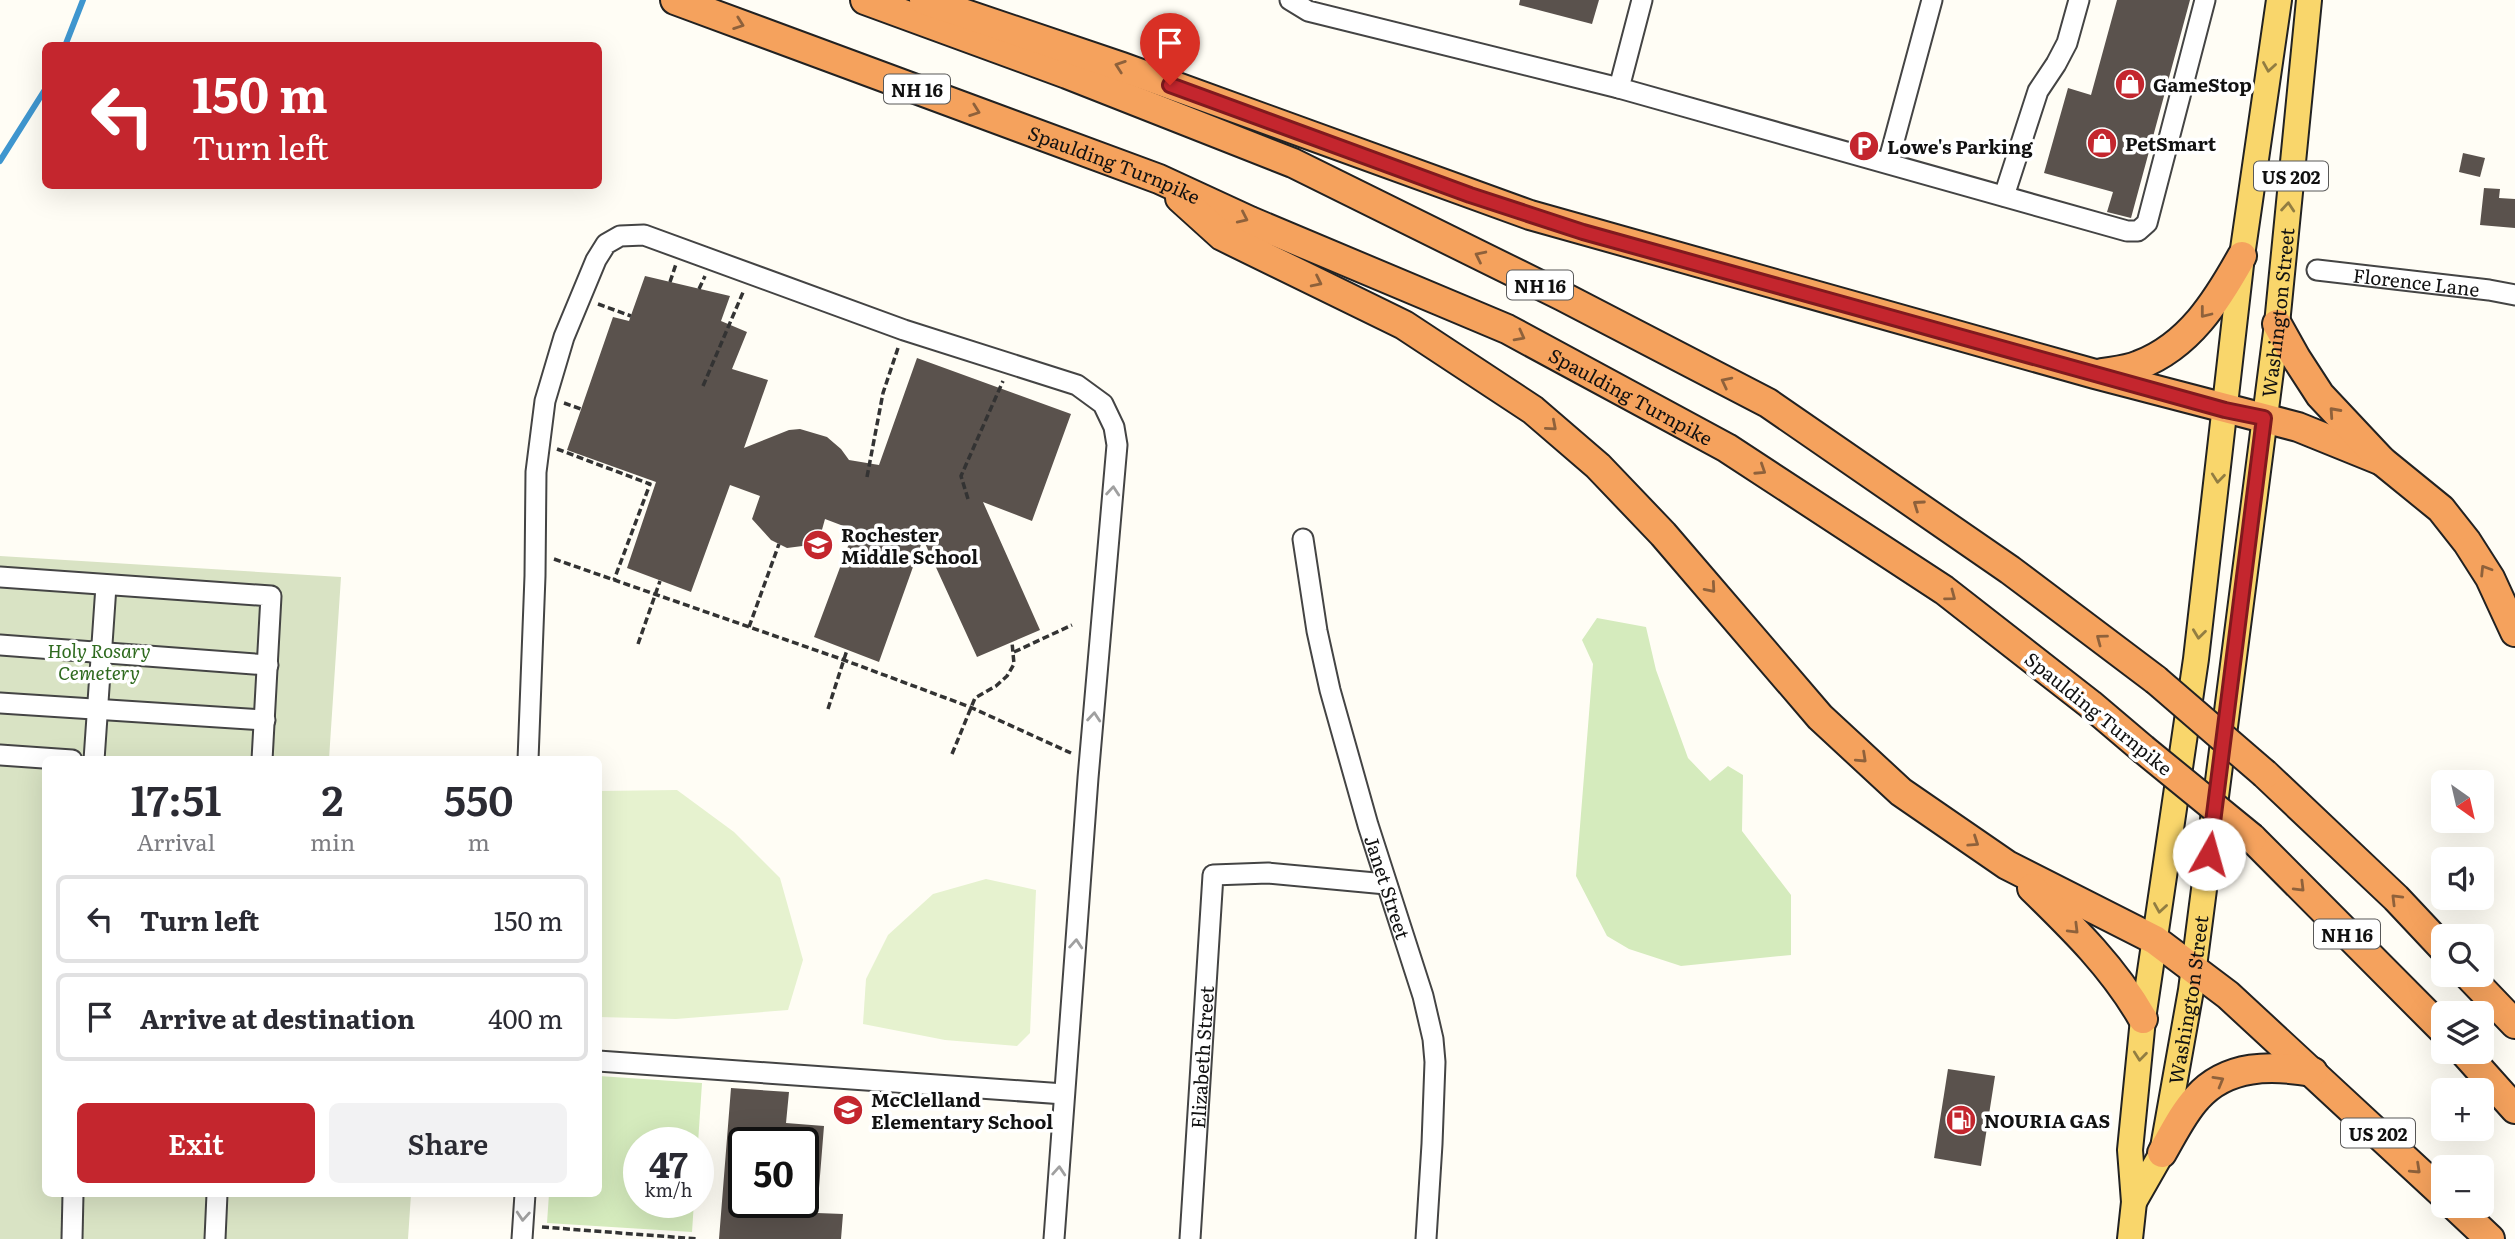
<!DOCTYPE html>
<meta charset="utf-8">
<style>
body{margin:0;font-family:Literata,serif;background:#f2f2f3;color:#2b2b33;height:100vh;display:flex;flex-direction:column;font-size:26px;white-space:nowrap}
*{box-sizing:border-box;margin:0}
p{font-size:23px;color:#7c7c81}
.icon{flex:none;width:38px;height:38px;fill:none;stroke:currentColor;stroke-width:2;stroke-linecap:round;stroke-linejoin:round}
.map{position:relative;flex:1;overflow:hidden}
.side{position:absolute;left:42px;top:756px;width:560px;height:441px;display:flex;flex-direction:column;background:#fff;border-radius:10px;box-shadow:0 7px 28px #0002}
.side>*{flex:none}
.top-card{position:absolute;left:42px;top:42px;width:560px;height:147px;border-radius:10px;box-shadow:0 7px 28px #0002;background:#c4262e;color:#fff;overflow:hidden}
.needle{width:46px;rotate:146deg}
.buttons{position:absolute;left:2431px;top:770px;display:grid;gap:14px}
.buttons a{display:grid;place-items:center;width:63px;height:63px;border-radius:10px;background:#fff;box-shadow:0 7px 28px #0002;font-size:35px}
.speed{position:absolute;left:623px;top:1127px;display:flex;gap:14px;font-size:35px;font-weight:700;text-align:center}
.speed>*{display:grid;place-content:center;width:91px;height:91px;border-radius:50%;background:#fff;box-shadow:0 7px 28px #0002;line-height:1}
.speed small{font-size:18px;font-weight:400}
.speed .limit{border:4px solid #111;border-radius:10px;background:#fff;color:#111}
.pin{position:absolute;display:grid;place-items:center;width:60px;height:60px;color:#fff;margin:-72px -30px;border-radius:50% 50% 50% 0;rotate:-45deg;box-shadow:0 0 7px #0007}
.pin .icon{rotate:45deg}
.me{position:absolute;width:77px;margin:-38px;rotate:7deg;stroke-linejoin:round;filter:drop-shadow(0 0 5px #0008)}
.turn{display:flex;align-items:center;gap:24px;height:147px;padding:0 35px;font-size:32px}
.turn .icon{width:91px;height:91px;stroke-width:2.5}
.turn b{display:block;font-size:49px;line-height:60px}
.eta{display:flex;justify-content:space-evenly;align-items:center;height:119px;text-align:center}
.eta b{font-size:42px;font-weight:600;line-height:49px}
.button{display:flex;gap:14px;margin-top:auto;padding:14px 35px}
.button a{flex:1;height:80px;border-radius:10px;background:#c4262e;color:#fff;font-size:28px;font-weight:600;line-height:80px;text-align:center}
.button a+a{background:#f2f2f3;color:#2b2b33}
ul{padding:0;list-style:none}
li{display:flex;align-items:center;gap:21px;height:88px;margin:0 14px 10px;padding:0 21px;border:4px solid #e1e1e2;border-radius:10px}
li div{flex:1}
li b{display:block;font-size:26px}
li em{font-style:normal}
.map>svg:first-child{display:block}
.green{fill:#d5ebbd}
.cemetery{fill:#d9e3c4}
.pitch{fill:#e6f2cf}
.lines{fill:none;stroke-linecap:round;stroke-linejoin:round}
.stream{stroke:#3f96cf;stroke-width:6}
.building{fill:#5a524d;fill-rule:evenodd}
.minor-casing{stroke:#444;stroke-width:23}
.major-casing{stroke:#222;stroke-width:28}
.highway-casing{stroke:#222;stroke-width:32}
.path{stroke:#333;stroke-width:3.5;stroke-dasharray:7 3.5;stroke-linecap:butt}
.minor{stroke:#fff;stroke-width:19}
.major{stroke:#f9d66b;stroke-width:24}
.highway{stroke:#f5a25d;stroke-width:28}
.highway-bridge-casing{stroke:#222;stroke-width:32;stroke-linecap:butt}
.highway-bridge{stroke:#f5a25d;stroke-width:28}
.oneway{stroke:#8e613b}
.oneway2{stroke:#917d42}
.oneway3{stroke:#a0a0a0}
.route-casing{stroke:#7f191e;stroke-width:18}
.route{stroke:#c4262e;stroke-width:12}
.labels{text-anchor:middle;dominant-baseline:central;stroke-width:7;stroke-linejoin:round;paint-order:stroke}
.shield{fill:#fff;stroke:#585858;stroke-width:2}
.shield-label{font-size:18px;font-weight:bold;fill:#111}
.poi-label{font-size:19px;font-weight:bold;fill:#111;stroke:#fff;text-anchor:start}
.street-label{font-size:19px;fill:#111;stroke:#fff}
.park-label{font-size:19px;font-style:italic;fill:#2f6b1f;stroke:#fff}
</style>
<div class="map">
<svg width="2515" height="1239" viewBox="0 0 2515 1239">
<rect width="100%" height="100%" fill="#fffdf5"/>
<!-- green -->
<g class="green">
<path d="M1597 618 1646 627 1656 670 1688 758 1710 781 1728 766 1743 775 1742 831 1791 895V955L1681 966 1629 949 1607 936 1576 876 1593 664 1582 640Z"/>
<path d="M599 1076 702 1083 698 1143H639V1202H694L692 1232 547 1223 549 1194H598Z"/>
</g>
<!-- cemetery -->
<path class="cemetery" d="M0 556 341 577 329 759 46 760V1194H411L408 1239H0Z"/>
<!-- pitch -->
<g class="pitch">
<path d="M677 790 734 832 780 878 803 960 788 1010 676 1019 599 1017V791Z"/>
<path d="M986 879 1036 890 1030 1033 1017 1046 945 1040 863 1024 866 979 888 935 933 894Z"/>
</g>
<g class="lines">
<!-- stream -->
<g class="stream">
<path d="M65 46 83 0"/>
<path d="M0 161 46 88"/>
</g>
</g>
<!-- building -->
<g class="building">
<path d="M1520 0H1599L1592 24 1519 5Z"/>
<path d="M2117 0H2190L2131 218 2107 212 2113 192 2044 173 2068 88 2091 95Z"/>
<path d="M2463 153 2485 158 2480 177 2459 172Z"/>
<path d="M2484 188 2500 189 2499 198 2515 199V228L2480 225Z"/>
<path d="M645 276 730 296 721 321 747 332 732 369 768 380 744 448 789 430 800 429 827 437 841 449 849 460 879 465 917 358 1071 414 1032 521 983 502 1040 630 977 657 923 539 879 662 814 637 854 530 825 519 818 544 787 548 771 540 752 519 760 496 730 485 691 592 627 568 656 482 567 450 613 317 629 321Z"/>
<path d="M1948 1069 1995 1076 1981 1166 1934 1158Z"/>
<path d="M731 1088 789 1092 786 1123 824 1126 817 1213 843 1214 841 1239H719ZM744 1143H803V1202H744Z"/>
</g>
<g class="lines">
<!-- minor casing -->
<g class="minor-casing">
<g id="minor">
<path d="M1290 0 1308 11 1619 88"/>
<path d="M1642 0 1619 88 2127 231H2138L2147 223 2205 0"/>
<path d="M1888 163 1932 0"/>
<path d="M2004 196 2038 91 2056 64 2067 43 2079 0"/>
<path id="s1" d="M2317 270 2489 290 2515 295"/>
<path id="s2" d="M1303 539 1317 631 1330 690 1368 825 1423 996 1433 1039 1435 1062 1432 1144 1426 1239"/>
<path d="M0 577 271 596 262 760"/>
<path d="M0 645 268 665"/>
<path d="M0 703 265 720"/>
<path d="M0 755 72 760"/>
<path d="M94 760 106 586"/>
<path d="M528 760 535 576 536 472 545 401 564 337 596 260 606 244 620 236 644 235 904 330 1077 385 1103 404 1114 427 1117 445 1088 778 1054 1239"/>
<path d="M598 1061 1064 1094"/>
<path d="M72 1239 73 1194"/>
<path d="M215 1239 217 1194"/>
<path d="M522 1239 525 1194"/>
<path id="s3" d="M1190 1239 1213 875 1268 873 1386 884"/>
</g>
</g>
<!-- major casing -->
<g class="major-casing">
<g id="major">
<path id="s4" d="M2134 1202 2162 1153 2191 990 2277 324 2309 0"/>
<path d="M2130 1239 2134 1202 2130 1150 2143 1019 2196 659 2242 256 2279 0"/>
</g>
</g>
<!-- highway casing -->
<g class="highway-casing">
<g id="highway">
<path id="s5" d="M675 0 1159 179 1250 221 1507 329 1727 448 1944 590 2090 704 2143 749"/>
<path d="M865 0 1067 74 1293 163 1562 296 1768 403 2010 570 2156 680"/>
<path d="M924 0 1122 67 1530 215 2095 374 2298 427 2382 461"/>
<path d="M1180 198 1222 236 1404 325 1533 410 1598 466 1663 534 1820 717 1901 792 2007 865 2155 940 2228 995 2443 1194"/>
<path d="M2277 324 2296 358 2320 395 2382 461 2441 509 2467 542 2490 578 2515 632"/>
<path d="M2102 373C2114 371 2128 370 2139 365 2189 346 2217 301 2242 256"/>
<path d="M2265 774 2396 898 2443 948"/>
<path d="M2252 838 2443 1030"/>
<path d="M2032 888C2074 929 2114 968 2143 1019"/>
<path d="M2468 975 2515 1024"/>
<path d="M2464 1052 2515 1109"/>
<path d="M2162 1153C2173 1134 2183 1113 2197 1098 2227 1064 2272 1065 2313 1072"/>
<path d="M2455 1206 2490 1239"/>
</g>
</g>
<!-- path -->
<g class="path">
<path d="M670 282 676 264"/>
<path d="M699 289 705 276"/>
<path d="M598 304 631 316"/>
<path d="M703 386 744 290"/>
<path d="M564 403 581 409"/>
<path d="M557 449 650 484 614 580"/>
<path d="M867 477 883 393 898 348"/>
<path d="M968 499 961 476 1003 381"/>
<path d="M554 559 844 660 970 707 1071 753"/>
<path d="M749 627 779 544"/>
<path d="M638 644 660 581"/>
<path d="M1014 652 1072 625"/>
<path d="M828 709 847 650"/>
<path d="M952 754 975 698 996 686 1007 676 1014 664 1012 642"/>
<path d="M542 1227 699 1239"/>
</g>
<!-- minor -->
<use href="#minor" class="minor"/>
<!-- major -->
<use href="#major" class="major"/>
<!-- highway -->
<use href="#highway" class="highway"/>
<!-- highway-bridge casing -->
<g class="highway-bridge-casing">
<g id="highway-bridge">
<path d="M2156 680 2265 774"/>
<path d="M2143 749 2252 838"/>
</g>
</g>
<!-- highway-bridge -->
<use href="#highway-bridge" class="highway-bridge"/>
</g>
<!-- one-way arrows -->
<defs><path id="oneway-chevron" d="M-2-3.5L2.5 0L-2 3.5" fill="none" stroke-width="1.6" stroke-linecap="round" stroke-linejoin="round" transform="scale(1.75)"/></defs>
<g class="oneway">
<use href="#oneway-chevron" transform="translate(739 24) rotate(20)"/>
<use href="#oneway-chevron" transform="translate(1120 66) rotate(-161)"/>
<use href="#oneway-chevron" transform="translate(975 111) rotate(20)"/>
<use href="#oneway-chevron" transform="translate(1243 218) rotate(25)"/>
<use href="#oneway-chevron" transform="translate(1480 256) rotate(-154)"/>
<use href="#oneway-chevron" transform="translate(1317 282) rotate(26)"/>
<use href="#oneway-chevron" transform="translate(2205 313) rotate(128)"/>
<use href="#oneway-chevron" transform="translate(1520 336) rotate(28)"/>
<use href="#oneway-chevron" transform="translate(1726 382) rotate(-153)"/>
<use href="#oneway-chevron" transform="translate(2334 412) rotate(-132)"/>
<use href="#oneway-chevron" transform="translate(1552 426) rotate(41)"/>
<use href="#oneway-chevron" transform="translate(1761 470) rotate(33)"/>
<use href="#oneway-chevron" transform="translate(1918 505) rotate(-145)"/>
<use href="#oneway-chevron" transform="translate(2485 570) rotate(-122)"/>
<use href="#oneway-chevron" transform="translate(1711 588) rotate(49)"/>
<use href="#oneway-chevron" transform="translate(1951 596) rotate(37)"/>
<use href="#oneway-chevron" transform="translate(2101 639) rotate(-143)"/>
<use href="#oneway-chevron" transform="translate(1862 758) rotate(43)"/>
<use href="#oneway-chevron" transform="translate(1974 842) rotate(34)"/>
<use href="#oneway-chevron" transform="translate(2300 887) rotate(45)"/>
<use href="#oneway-chevron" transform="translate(2396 899) rotate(-135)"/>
<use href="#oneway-chevron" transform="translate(2074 929) rotate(45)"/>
<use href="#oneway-chevron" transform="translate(2219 1081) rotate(-30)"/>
<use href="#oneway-chevron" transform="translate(2416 1169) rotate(43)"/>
</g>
<g class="oneway2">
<use href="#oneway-chevron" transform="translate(2269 67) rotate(99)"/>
<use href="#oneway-chevron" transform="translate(2288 207) rotate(-85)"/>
<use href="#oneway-chevron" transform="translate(2218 478) rotate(96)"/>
<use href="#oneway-chevron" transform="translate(2199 634) rotate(97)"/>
<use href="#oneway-chevron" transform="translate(2160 908) rotate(99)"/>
<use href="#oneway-chevron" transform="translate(2140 1056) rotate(96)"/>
</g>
<g class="oneway3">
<use href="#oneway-chevron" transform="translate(1113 491) rotate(-85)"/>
<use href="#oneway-chevron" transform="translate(1094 717) rotate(-85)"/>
<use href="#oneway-chevron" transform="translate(1076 944) rotate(-86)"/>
<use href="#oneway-chevron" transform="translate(1059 1171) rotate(-86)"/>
<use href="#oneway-chevron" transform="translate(523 1216) rotate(94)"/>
</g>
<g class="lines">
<!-- route casing -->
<g class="route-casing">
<path id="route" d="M1170 85 1470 195 1583 232 2225 410 2264 418 2209 854"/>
</g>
<!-- route -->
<use href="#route" class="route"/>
</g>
<!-- icons -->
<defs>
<g id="shop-disc" transform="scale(1.575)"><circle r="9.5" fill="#c4262e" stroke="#fff"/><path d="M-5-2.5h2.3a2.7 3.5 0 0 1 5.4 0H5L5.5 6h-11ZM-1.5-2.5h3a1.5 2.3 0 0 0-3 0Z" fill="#fff"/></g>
<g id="parking-disc" transform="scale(1.575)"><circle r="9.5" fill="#c4262e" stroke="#fff"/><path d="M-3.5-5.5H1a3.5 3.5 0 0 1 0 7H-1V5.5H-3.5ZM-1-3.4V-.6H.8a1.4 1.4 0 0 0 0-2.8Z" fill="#fff"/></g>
<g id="school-disc" transform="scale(1.575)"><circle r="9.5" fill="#c4262e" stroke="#fff"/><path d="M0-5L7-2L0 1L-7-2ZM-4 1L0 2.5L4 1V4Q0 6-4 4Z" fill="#fff"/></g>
<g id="fuel-disc" transform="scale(1.575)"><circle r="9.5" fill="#c4262e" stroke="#fff"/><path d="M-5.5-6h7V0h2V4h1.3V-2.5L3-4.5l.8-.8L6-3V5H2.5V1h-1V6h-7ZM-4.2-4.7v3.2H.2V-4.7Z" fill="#fff"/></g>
</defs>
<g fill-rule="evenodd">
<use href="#shop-disc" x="2130" y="84"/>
<use href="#shop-disc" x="2102" y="143"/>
<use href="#parking-disc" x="1864" y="146"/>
<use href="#school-disc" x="818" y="545"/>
<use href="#school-disc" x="848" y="1110"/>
<use href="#fuel-disc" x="1961" y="1120"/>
</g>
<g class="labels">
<!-- shield labels -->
<g class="shield">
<rect x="884" y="74.5" width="66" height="29" rx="5"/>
<rect x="2254" y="161.5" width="74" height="29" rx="5"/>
<rect x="1507" y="270.5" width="66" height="29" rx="5"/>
<rect x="2314" y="919.5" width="66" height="29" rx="5"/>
<rect x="2341" y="1118.5" width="74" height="29" rx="5"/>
</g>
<g class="shield-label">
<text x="917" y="89">NH 16</text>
<text x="2291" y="176">US 202</text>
<text x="1540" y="285">NH 16</text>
<text x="2347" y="934">NH 16</text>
<text x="2378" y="1133">US 202</text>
</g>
<!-- poi labels -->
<g class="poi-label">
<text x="2153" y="84">GameStop</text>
<text x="2125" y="143">PetSmart</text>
<text x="1887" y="146">Lowe's Parking</text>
<text x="841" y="534">Rochester<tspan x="841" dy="22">Middle School</tspan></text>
<text x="871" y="1099">McClelland<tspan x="871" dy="22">Elementary School</tspan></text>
<text x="1984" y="1120">NOURIA GAS</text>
</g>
<!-- street labels -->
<g class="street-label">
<text stroke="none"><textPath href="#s5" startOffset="469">Spaulding Turnpike</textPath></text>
<text stroke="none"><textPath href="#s1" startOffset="100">Florence Lane</textPath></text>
<text stroke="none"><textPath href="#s4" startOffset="905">Washington Street</textPath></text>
<text stroke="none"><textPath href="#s5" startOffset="1036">Spaulding Turnpike</textPath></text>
<text transform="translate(2099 713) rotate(39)">Spaulding Turnpike</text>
<text stroke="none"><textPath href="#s2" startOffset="359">Janet Street</textPath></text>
<text stroke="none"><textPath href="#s4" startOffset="212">Washington Street</textPath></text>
<text stroke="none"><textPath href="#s3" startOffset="182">Elizabeth Street</textPath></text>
</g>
<!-- park labels -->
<g class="park-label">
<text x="99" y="650">Holy Rosary<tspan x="99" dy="22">Cemetery</tspan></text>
</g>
</g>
</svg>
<div class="buttons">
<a><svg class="needle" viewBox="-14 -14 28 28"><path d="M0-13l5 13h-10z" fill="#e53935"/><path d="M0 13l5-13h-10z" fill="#7c7c81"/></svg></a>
<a><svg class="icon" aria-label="sound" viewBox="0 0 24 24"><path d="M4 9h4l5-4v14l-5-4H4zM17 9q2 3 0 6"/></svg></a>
<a><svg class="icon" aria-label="search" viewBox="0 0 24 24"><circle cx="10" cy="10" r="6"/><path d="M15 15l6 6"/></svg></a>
<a><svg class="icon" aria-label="layers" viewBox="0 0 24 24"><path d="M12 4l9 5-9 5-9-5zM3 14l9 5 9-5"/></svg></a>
<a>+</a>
<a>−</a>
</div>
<div class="speed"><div>47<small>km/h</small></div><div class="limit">50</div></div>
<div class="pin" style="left:1170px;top:85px;background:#d93025"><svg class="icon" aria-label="arrive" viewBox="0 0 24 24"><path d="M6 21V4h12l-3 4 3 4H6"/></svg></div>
<svg class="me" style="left:2209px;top:854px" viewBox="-20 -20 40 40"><circle r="19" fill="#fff"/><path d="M0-13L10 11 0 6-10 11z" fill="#c4262e"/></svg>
<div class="top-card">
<div class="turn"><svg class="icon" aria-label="left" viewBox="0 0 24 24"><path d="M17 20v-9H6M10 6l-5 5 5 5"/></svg><div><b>150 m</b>Turn left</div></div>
</div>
<section class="side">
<div class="eta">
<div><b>17:51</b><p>Arrival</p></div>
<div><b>2</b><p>min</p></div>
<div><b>550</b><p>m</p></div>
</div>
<ul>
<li><svg class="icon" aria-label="left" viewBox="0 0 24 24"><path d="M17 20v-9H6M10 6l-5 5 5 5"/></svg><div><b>Turn left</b></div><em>150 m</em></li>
<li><svg class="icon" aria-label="arrive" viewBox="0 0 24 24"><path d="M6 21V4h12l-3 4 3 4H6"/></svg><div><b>Arrive at destination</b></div><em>400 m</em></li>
</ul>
<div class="button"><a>Exit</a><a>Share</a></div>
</section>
</div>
